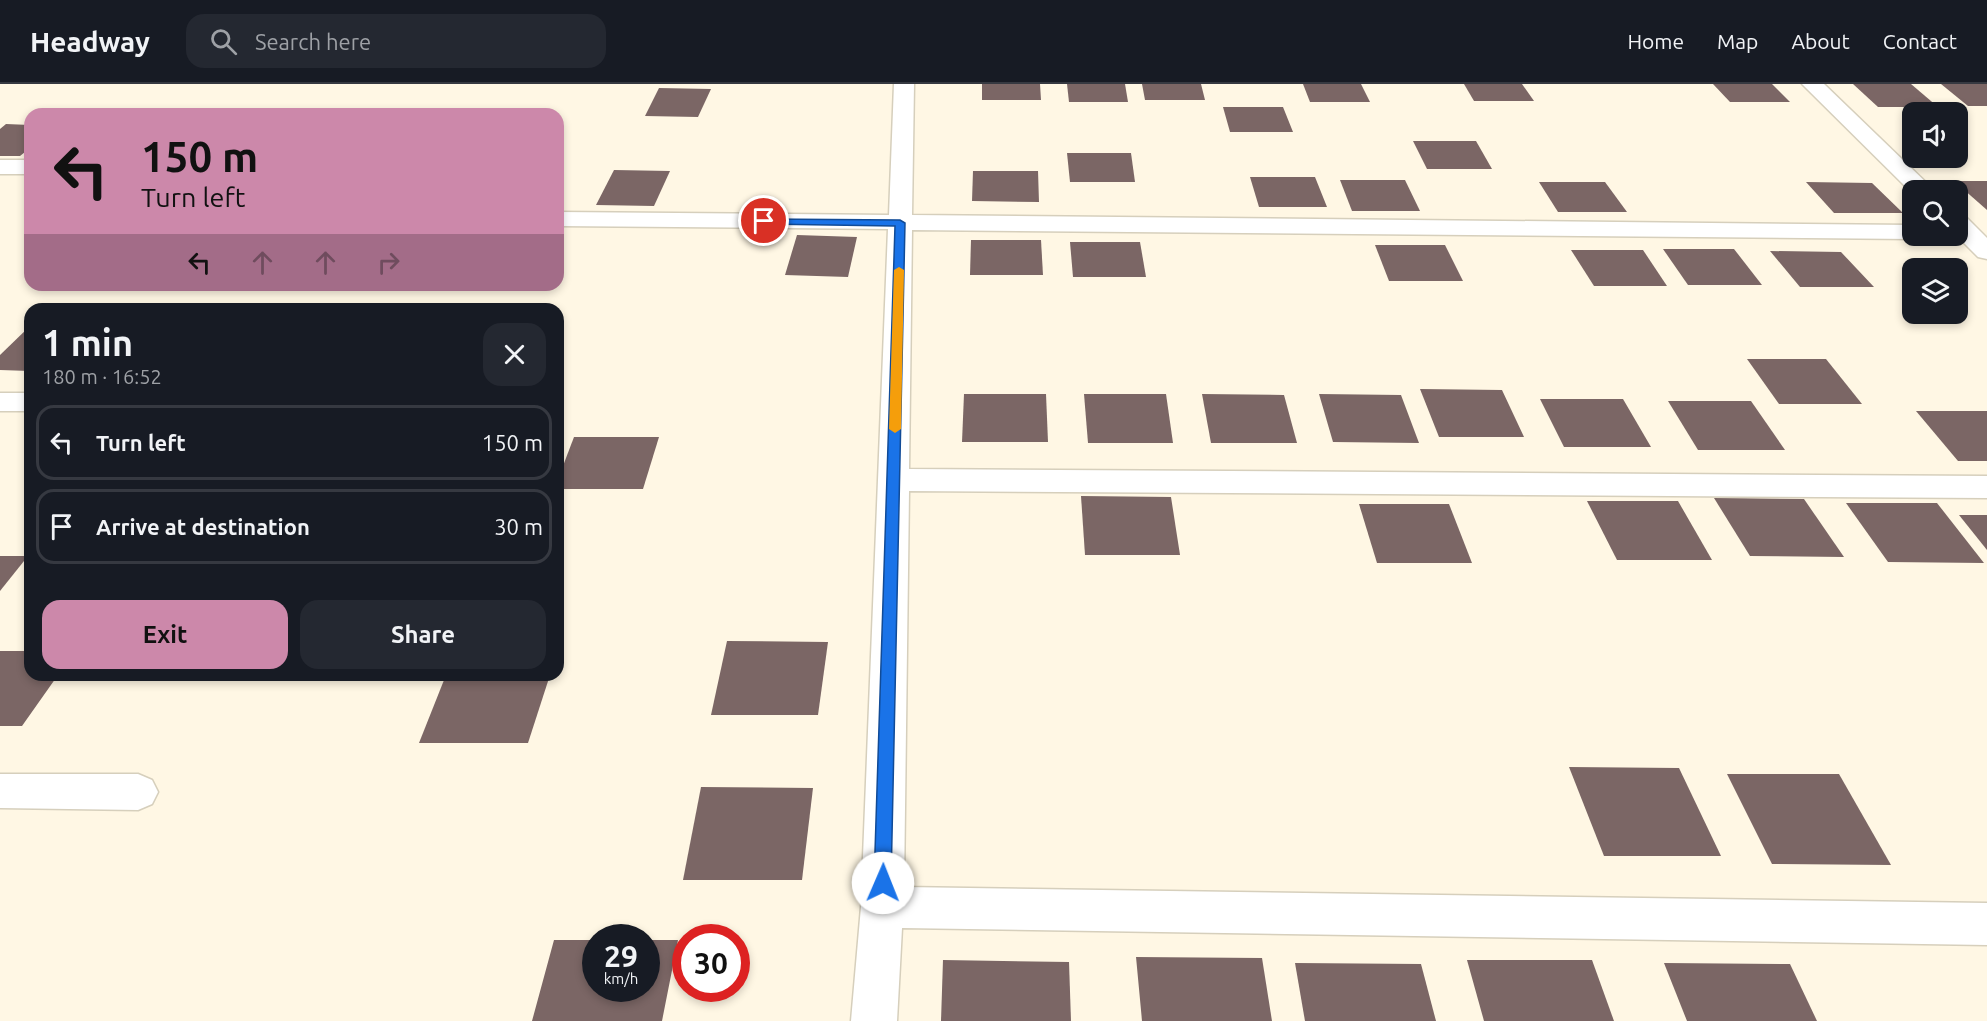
<!DOCTYPE html>
<meta charset="utf-8">
<style>
body{margin:0;font-family:Ubuntu,sans-serif;background:#242831;color:#f1f3f6;height:100vh;display:flex;flex-direction:column;font-size:22px;white-space:nowrap}
*{box-sizing:border-box;margin:0}
p{font-size:20px;color:#9ea1a6}
.icon{flex:none;width:33px;height:33px;fill:none;stroke:currentColor;stroke-width:2;stroke-linecap:round;stroke-linejoin:round}
.map{position:relative;flex:1;overflow:hidden}
.sheet{position:absolute;left:24px;top:219px;width:540px;height:378px;display:flex;flex-direction:column;background:#171b24;border-radius:18px;box-shadow:0 3px 9px #0003}
.sheet>*{flex:none}
.guide{position:absolute;left:24px;top:24px;width:540px;height:183px;border-radius:18px;box-shadow:0 3px 9px #0003;background:#c8a;color:#111;overflow:hidden}
.buttons{position:absolute;left:1902px;top:18px;display:grid;gap:12px}
.buttons a{display:grid;place-items:center;width:66px;height:66px;border-radius:12px;background:#171b24;box-shadow:0 3px 9px #0003;font-size:30px}
.speed{position:absolute;left:582px;top:840px;display:flex;gap:12px;font-size:30px;font-weight:700;text-align:center}
.speed>*{display:grid;place-content:center;width:78px;height:78px;border-radius:50%;background:#171b24;box-shadow:0 3px 9px #0003;line-height:1}
.speed small{font-size:15px;font-weight:400}
.speed .limit{border:9px solid #d22;background:#fff;color:#111}
.pin{position:absolute;display:grid;place-items:center;width:51px;height:51px;color:#fff;margin:-26px;border:3px solid #fff;border-radius:50%;box-shadow:0 2px 6px #0007}
.me{position:absolute;width:66px;margin:-33px;rotate:1deg;stroke-linejoin:round;filter:drop-shadow(0 0 4px #0008)}
.turn{display:flex;align-items:center;gap:21px;height:126px;padding:0 18px;font-size:27px}
.turn .icon{width:78px;height:78px;stroke-width:2.5}
.turn b{display:block;font-size:42px;line-height:51px}
.lanes{display:flex;align-items:center;height:57px;padding:0 18px;background:#0003;justify-content:center;gap:30px;direction:ltr}
.lanes .off{opacity:.35}
.round{display:grid;place-items:center;flex:none;width:63px;height:63px;border-radius:18px;background:#242831}
.head{display:flex;align-items:center;justify-content:space-between;height:102px;padding:0 18px}
h1{font-size:36px;font-weight:700;line-height:45px}
.primary-button{display:flex;gap:12px;margin-top:auto;padding:12px 18px}
.primary-button a{flex:1;height:69px;border-radius:18px;background:#c8a;color:#111;font-size:24px;font-weight:700;line-height:69px;text-align:center}
.primary-button a+a{background:#242831;color:#f1f3f6}
ul{padding:0;list-style:none}
li{display:flex;align-items:center;gap:18px;height:75px;margin:0 12px 9px;padding:0 6px;border:3px solid #363941;border-radius:18px}
li div{flex:1}
li b{display:block;font-size:22px}
li em{font-style:normal}
header{display:flex;align-items:center;gap:36px;box-sizing:border-box;height:84px;padding:0 30px;background:#171b24;border-bottom:2px solid #363941}
header strong{font-size:28px}
nav{display:flex;gap:33px;margin-inline-start:auto;font-size:21px}
.search{width:420px;height:54px;background:#242831;display:flex;align-items:center;gap:15px;box-sizing:border-box;padding:0 21px;border-radius:18px;color:#9ea1a6;font-size:22px}
.map>svg:first-child{display:block}
.building{fill:#7b6665}
.lines{fill:none;stroke-linecap:round;stroke-linejoin:round}
.minor-casing{stroke:#d6cfbc;stroke-width:3}
.minor{fill:#fff;fill-rule:evenodd}
.route{fill:#1a73e8;stroke:#114b97;stroke-width:1.5}
.slow{fill:#f59e0b}
</style>
<header>
<strong>Headway</strong>
<div class="search"><svg class="icon" aria-label="search" viewBox="0 0 24 24"><circle cx="10" cy="10" r="6"/><path d="M15 15l6 6"/></svg>Search here</div>
<nav><a>Home</a><a>Map</a><a>About</a><a>Contact</a></nav>
</header>
<div class="map">
<svg width="1987" height="937" viewBox="0 0 1987 937">
<rect width="100%" height="100%" fill="#fff7e4"/>
<!-- building -->
<g class="building">
<path d="M982 0H1040L1041 16H982Z"/>
<path d="M1067 0H1125L1128 18H1069Z"/>
<path d="M1142 0H1201L1205 16H1145Z"/>
<path d="M1303 0H1361L1370 18H1310Z"/>
<path d="M1464 0H1522L1534 17H1474Z"/>
<path d="M1713 0H1772L1790 18H1730Z"/>
<path d="M1853 0H1911L1938 23H1878Z"/>
<path d="M1941 0H1987V22H1968Z"/>
<path d="M659 4 711 5 698 33 645 32Z"/>
<path d="M1223 23H1283L1293 48H1230Z"/>
<path d="M263 26 314 27 312 30H259Z"/>
<path d="M6 40 30 41V64L20 72H0V45Z"/>
<path d="M1413 57H1476L1492 85H1427Z"/>
<path d="M1067 69H1131L1135 98H1070Z"/>
<path d="M614 86 670 87 654 122 596 121Z"/>
<path d="M973 87H1038L1039 118 972 117Z"/>
<path d="M1250 93H1315L1327 123H1259Z"/>
<path d="M1340 96H1405L1420 127H1352Z"/>
<path d="M1954 97H1987V126Z"/>
<path d="M1539 98H1605L1627 128H1558Z"/>
<path d="M1806 98 1872 99 1903 129H1834Z"/>
<path d="M797 151 857 153 848 193 785 191Z"/>
<path d="M971 156H1041L1043 191H970Z"/>
<path d="M1070 158H1140L1146 193H1073Z"/>
<path d="M1375 161H1445L1463 197H1389Z"/>
<path d="M1663 165H1734L1762 201H1688Z"/>
<path d="M1571 166H1643L1667 202H1594Z"/>
<path d="M1770 167 1841 168 1874 203H1800Z"/>
<path d="M30 242V287L0 286V271Z"/>
<path d="M1747 275H1826L1862 320H1779Z"/>
<path d="M1420 305 1502 306 1524 353H1439Z"/>
<path d="M964 310H1046L1048 358H962Z"/>
<path d="M1084 310H1166L1173 359H1088Z"/>
<path d="M1202 310 1284 311 1297 359H1211Z"/>
<path d="M1319 310 1401 311 1419 359 1333 358Z"/>
<path d="M1540 315H1623L1651 363H1564Z"/>
<path d="M1668 317H1751L1785 366H1698Z"/>
<path d="M1916 327H1987V377H1958Z"/>
<path d="M574 353H659L643 405H558V395Z"/>
<path d="M1081 412 1171 413 1180 471H1085Z"/>
<path d="M1714 414 1804 415 1844 473 1750 472Z"/>
<path d="M1587 417H1678L1712 476H1617Z"/>
<path d="M1846 419H1937L1984 479 1888 478Z"/>
<path d="M1359 420H1449L1472 479H1377Z"/>
<path d="M1959 431H1987V466Z"/>
<path d="M0 472H28L0 507Z"/>
<path d="M727 557 828 558 818 631H711Z"/>
<path d="M0 567H30V591H58L22 642H0Z"/>
<path d="M446 591H550L528 659H419Z"/>
<path d="M1569 683 1679 684 1721 772H1604Z"/>
<path d="M1727 690H1839L1891 781 1772 780Z"/>
<path d="M701 703 813 704 802 796H683Z"/>
<path d="M554 856H596V904H646V856H678L662 937H532Z"/>
<path d="M1136 873 1262 874 1272 937H1142Z"/>
<path d="M943 876 1069 878 1071 937H941Z"/>
<path d="M1467 876H1592L1614 937H1484Z"/>
<path d="M1295 879 1421 880 1436 937H1305Z"/>
<path d="M1664 879 1790 880 1817 937H1687Z"/>
</g>
<g class="lines">
<!-- minor casing -->
<g class="minor-casing">
<g id="minor">
<path d="M894 0H914L912 131 1912 141V152H1922L1912 155 912 146 909 385 1987 392V414L909 407 904 803 1987 819V861L902 844 897 937H851L861 823 888 145 558 142V128L889 131Z"/>
<path d="M1802 0H1824L1934 106H1912V109Z"/>
<rect x="0" y="76" width="30" height="14"/>
<path d="M1958 132 1967 134 1987 154V175L1978 173 1957 152Z"/>
<rect x="0" y="309" width="30" height="18"/>
<path d="M0 690H138L152 696 158 708 152 720 138 726 0 724Z"/>
</g>
</g>
<!-- minor -->
<use href="#minor" class="minor"/>
</g>
<!-- route -->
<path class="route" d="M760 135 900 136 905 139 891 799 889 805 883 807 877 805 874 799 895 142 764 140 759 137Z"/>
<!-- slow -->
<path class="slow" d="M899 183 904 186 901 345 895 349 889 345 894 186Z"/>
</svg>
<div class="buttons">
<a><svg class="icon" aria-label="sound" viewBox="0 0 24 24"><path d="M4 9h4l5-4v14l-5-4H4zM17 9q2 3 0 6"/></svg></a>
<a><svg class="icon" aria-label="search" viewBox="0 0 24 24"><circle cx="10" cy="10" r="6"/><path d="M15 15l6 6"/></svg></a>
<a><svg class="icon" aria-label="layers" viewBox="0 0 24 24"><path d="M12 4l9 5-9 5-9-5zM3 14l9 5 9-5"/></svg></a>
</div>
<div class="speed"><div>29<small>km/h</small></div><div class="limit">30</div></div>
<div class="pin" style="left:764px;top:137px;background:#d93025"><svg class="icon" aria-label="arrive" viewBox="0 0 24 24"><path d="M6 21V4h12l-3 4 3 4H6"/></svg></div>
<svg class="me" style="left:883px;top:799px" viewBox="-20 -20 40 40"><circle r="19" fill="#fff"/><path d="M0-13L10 11 0 6-10 11z" fill="#1a73e8"/></svg>
<div class="guide">
<div class="turn"><svg class="icon" aria-label="left" viewBox="0 0 24 24"><path d="M17 20v-9H6M10 6l-5 5 5 5"/></svg><div><b>150 m</b>Turn left</div></div>
<div class="lanes"><svg class="icon" aria-label="left" viewBox="0 0 24 24"><path d="M17 20v-9H6M10 6l-5 5 5 5"/></svg><svg class="icon off" aria-label="ahead" viewBox="0 0 24 24"><path d="M12 20V5M6 11l6-6 6 6"/></svg><svg class="icon off" aria-label="ahead" viewBox="0 0 24 24"><path d="M12 20V5M6 11l6-6 6 6"/></svg><svg class="icon off" aria-label="right" viewBox="0 0 24 24"><path d="M7 20v-9h11M14 6l5 5-5 5"/></svg></div>
</div>
<section class="sheet">
<div class="head"><div><h1>1 min</h1><p>180 m · 16:52</p></div><a class="round"><svg class="icon" aria-label="close" viewBox="0 0 24 24"><path d="M6 6l12 12M18 6L6 18"/></svg></a></div>
<ul>
<li><svg class="icon" aria-label="left" viewBox="0 0 24 24"><path d="M17 20v-9H6M10 6l-5 5 5 5"/></svg><div><b>Turn left</b></div><em>150 m</em></li>
<li><svg class="icon" aria-label="arrive" viewBox="0 0 24 24"><path d="M6 21V4h12l-3 4 3 4H6"/></svg><div><b>Arrive at destination</b></div><em>30 m</em></li>
</ul>
<div class="primary-button"><a>Exit</a><a>Share</a></div>
</section>
</div>
